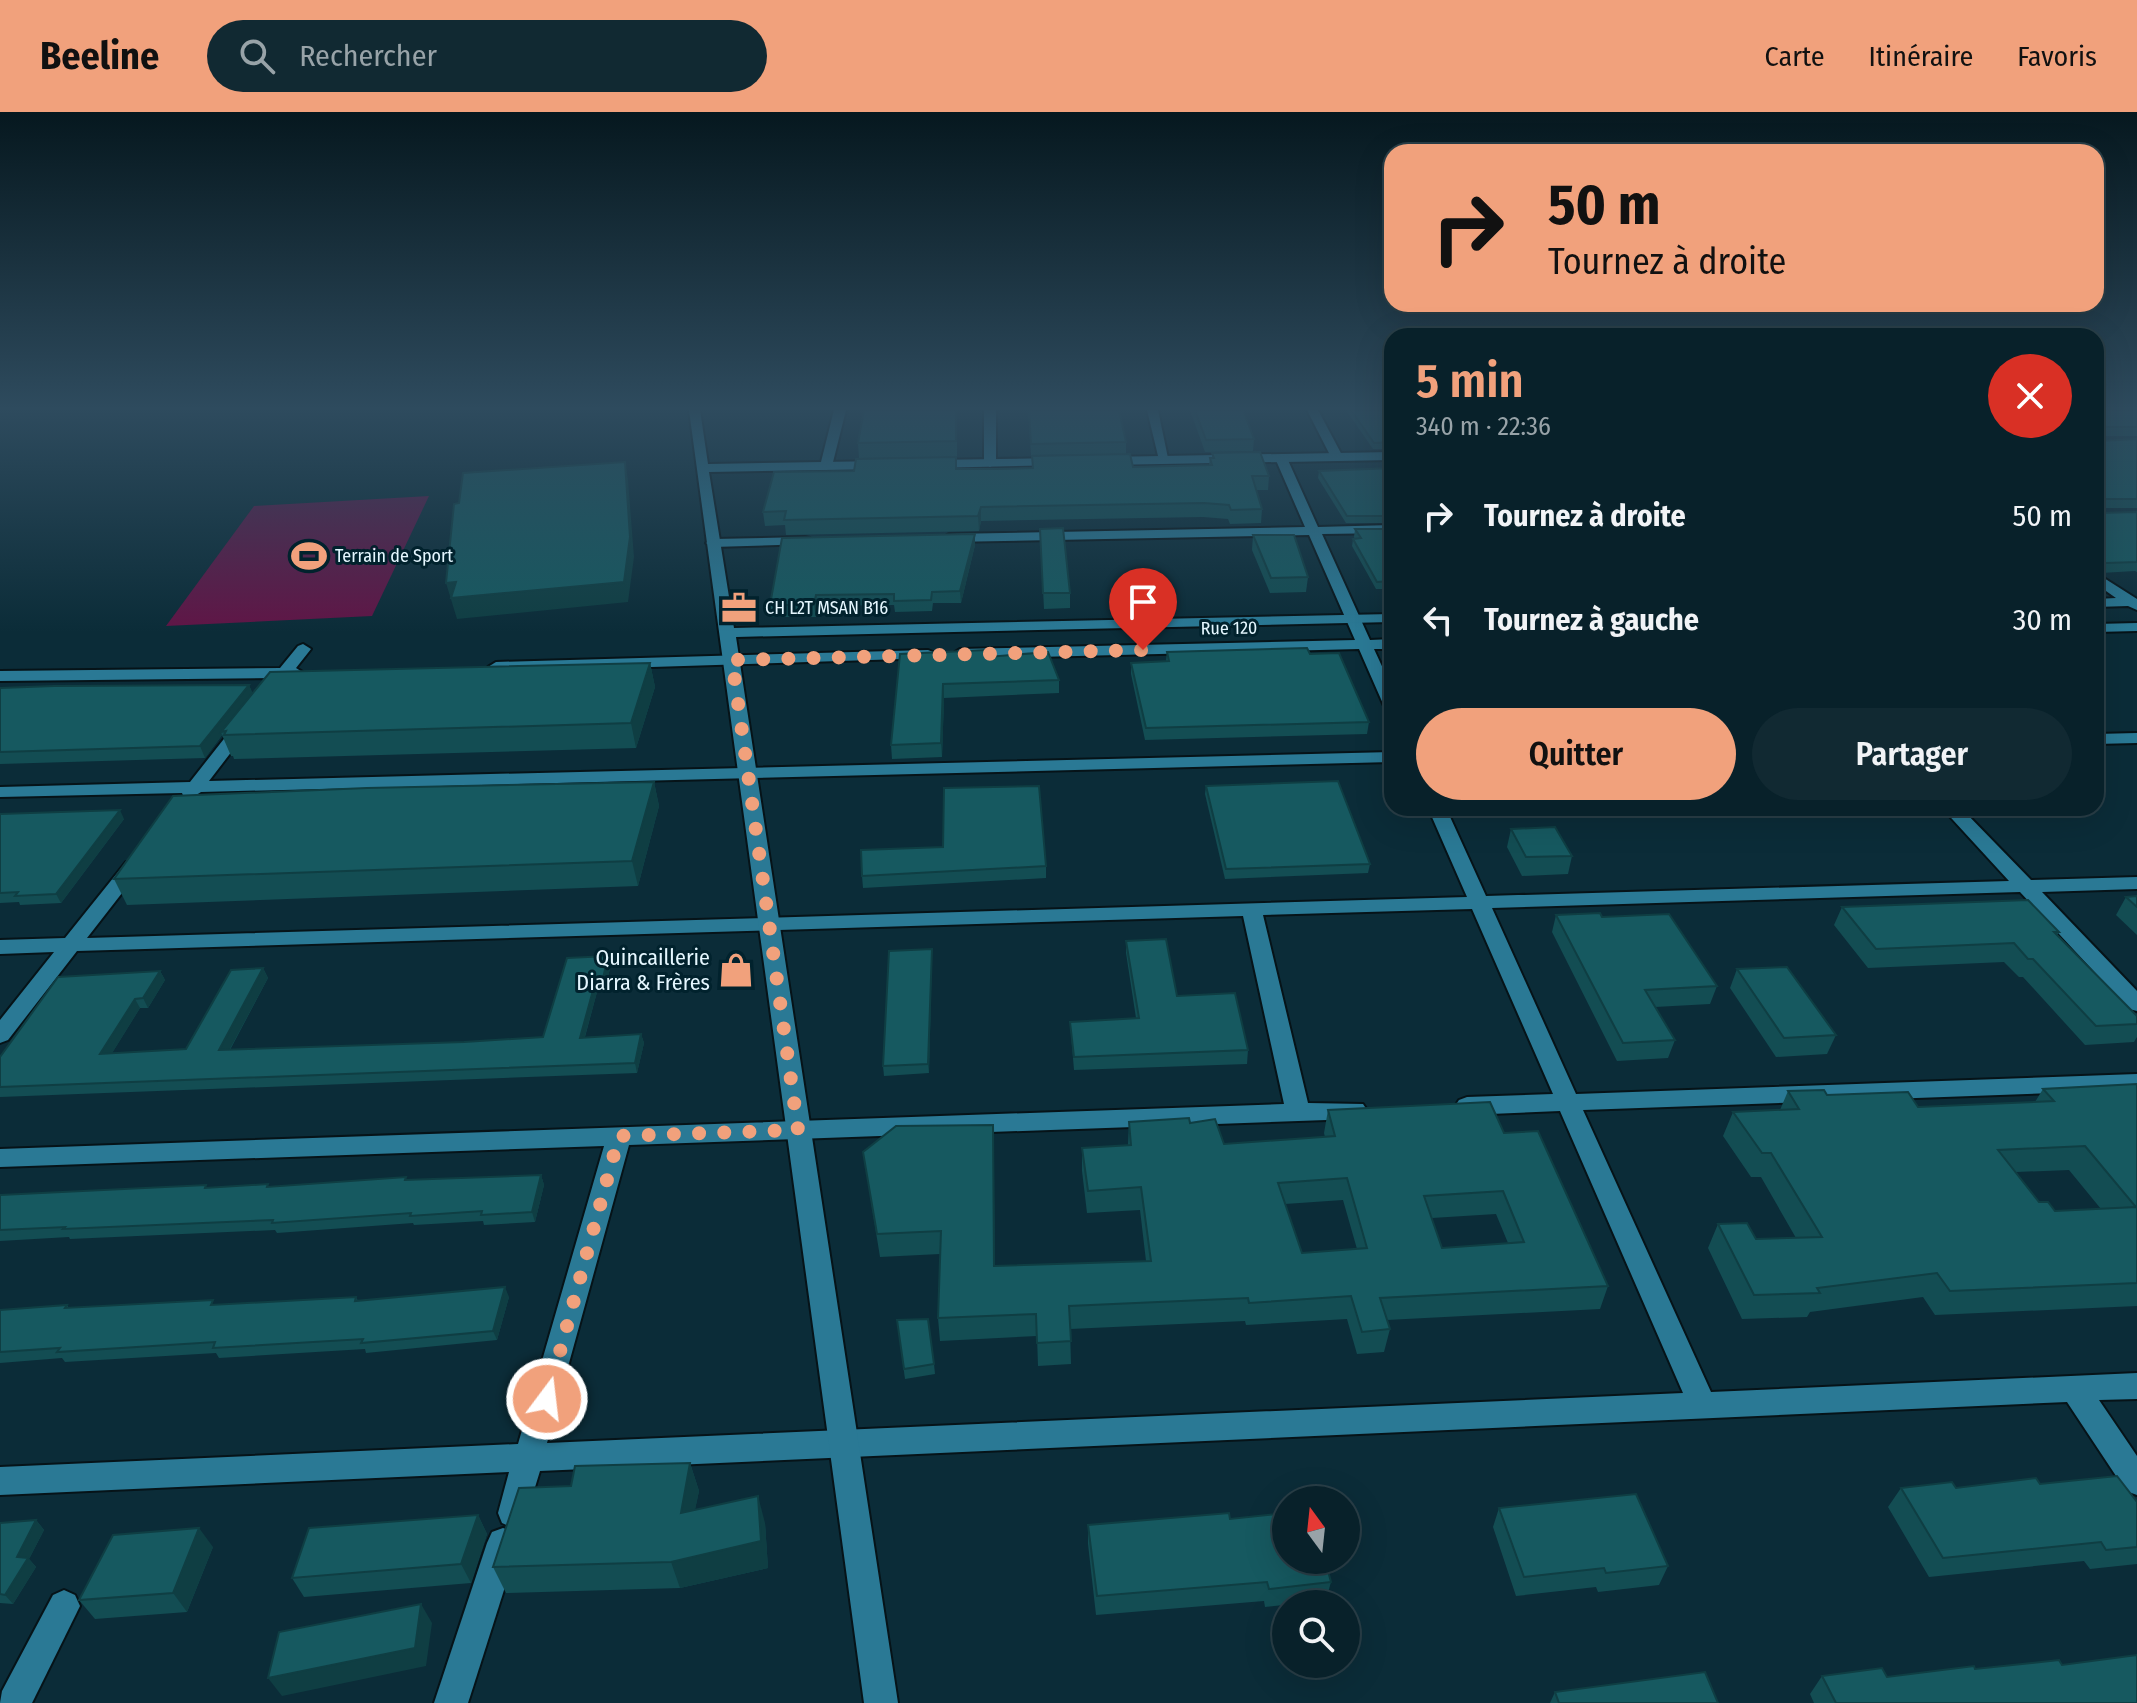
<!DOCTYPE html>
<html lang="fr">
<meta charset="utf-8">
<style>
body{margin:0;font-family:"Fira Sans Condensed",sans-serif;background:#112932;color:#f1f3f6;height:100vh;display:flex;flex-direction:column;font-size:30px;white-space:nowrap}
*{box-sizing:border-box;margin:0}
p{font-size:26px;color:#98a3a8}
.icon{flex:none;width:44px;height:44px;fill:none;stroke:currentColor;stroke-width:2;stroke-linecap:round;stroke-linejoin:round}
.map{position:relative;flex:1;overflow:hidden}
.drawer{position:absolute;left:1384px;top:216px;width:720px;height:488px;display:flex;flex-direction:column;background:#08212a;border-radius:24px;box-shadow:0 8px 32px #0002,0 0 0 2px #293e47}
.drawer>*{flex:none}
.hud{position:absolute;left:1384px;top:32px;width:720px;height:168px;border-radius:24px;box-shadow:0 8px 32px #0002,0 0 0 2px #293e47;background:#f1a17c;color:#111;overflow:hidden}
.needle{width:52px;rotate:345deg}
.tools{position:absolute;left:1272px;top:1374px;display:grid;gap:16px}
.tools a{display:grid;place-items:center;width:88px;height:88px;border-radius:50%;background:#08212a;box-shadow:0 8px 32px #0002,0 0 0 2px #293e47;font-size:40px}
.pin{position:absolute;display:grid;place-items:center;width:68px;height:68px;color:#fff;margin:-82px -34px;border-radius:50% 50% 50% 0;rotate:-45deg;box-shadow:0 0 8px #0007}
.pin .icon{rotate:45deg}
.me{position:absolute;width:88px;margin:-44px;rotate:15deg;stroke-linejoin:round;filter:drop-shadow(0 0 6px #0008)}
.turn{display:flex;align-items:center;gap:28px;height:168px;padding:0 32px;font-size:36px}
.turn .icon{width:104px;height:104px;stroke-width:2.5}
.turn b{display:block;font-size:56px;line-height:68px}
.round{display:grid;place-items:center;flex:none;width:84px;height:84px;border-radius:42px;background:#112932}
.summary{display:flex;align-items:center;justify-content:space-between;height:136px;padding:0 32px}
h1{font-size:48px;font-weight:600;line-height:60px;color:#f1a17c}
.primary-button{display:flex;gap:16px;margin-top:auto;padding:16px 32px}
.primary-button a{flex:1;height:92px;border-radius:48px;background:#f1a17c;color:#111;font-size:32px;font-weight:600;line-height:92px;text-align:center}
.primary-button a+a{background:#112932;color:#f1f3f6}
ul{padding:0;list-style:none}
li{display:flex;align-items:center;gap:24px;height:104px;padding:0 32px}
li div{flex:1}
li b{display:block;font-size:30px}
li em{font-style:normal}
header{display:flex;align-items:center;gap:48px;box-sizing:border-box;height:112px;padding:0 40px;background:#f1a17c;color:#111}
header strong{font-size:38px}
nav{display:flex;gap:44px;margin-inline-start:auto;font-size:28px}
.search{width:560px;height:72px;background:#112932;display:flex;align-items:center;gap:20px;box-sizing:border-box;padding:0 28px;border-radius:44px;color:#98a3a8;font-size:30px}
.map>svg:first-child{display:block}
.green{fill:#601546}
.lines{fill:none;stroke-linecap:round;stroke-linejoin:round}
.minor-casing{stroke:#061318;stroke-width:4}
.tertiary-casing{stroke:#061318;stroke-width:4}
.minor{fill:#2a7995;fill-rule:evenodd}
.tertiary{fill:#2a7995;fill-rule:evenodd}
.wall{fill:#134d53;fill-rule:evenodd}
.shaded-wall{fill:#0f3e43}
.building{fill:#165960;stroke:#0f3e43;stroke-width:2;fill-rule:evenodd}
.route{stroke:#f1a17c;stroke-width:14;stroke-dasharray:0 25.2}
.labels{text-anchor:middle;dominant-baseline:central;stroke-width:6;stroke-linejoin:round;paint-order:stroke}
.far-poi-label{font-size:18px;fill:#e5f7ff;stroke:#01222d;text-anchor:start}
.far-street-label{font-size:18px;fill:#e5f7ff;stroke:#01222d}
.poi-label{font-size:22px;fill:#e5f7ff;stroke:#01222d;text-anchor:end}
</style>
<header>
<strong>Beeline</strong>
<div class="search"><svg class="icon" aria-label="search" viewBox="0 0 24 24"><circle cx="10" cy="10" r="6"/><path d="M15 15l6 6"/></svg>Rechercher</div>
<nav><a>Carte</a><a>Itinéraire</a><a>Favoris</a></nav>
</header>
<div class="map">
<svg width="2137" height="1591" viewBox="0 0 2137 1591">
<rect width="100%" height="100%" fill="#0b2c38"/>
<!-- green -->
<path class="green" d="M429 384 372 504 166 514 254 394Z"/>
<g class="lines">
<!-- minor casing -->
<g class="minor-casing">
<g id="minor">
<path d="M834 298H846L832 354 826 358 820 354Z"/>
<path d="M984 298H996V351L990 355 984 351Z"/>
<path d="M1147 298H1158L1169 351 1159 348Z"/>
<path d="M1307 298H1318L1343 345 1341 348 1331 345Z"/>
<path d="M1281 342 1287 346 1318 415 1392 413V421L1322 422 1370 528 1392 527V537H1374L1392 576V599L1384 594 1359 537 960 547 952 542 960 537 1355 528 1309 423 949 430 942 426 949 422 1305 415 1275 346Z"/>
<path d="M805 425 810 426V432L713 435 706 431 713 427Z"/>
<path d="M2137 511V519L2096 520V512Z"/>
<path d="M303 532 311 537 296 556 304 561 279 574 273 572V566L0 569V559L280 556 298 534Z"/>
<path d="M928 538 933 540V546L496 560 488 555 496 550Z"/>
<path d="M244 608 252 613 209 669 1392 640V650L201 680 190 687 184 686 182 681 0 685V675L190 670 238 609Z"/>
<path d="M2137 621V631L2096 632V622Z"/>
<path d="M1428 696H1446L1486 784 2009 769 1942 696H1961L2031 768 2137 765V777L2042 780 2137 879V899L2129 897 2020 780 1492 796 1576 982 2137 962V978L1583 998 1711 1280 2137 1261V1287L2099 1288 2137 1344V1383L2126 1379 2067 1290 540 1359 524 1411 513 1416 502 1411 498 1401 509 1360 0 1383V1355L518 1332 604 1034 0 1055V1037L1284 992 1243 804 77 839 8 928 0 931V908L54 840 0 842V828L65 826 126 750H140L143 754 87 826 1467 785ZM1472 797 1553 982 1467 985 1459 988 1455 994 1459 1000 1467 1003 1560 999 1683 1281 547 1331 629 1033 1355 1007 1363 1004 1367 998 1363 992 1308 991 1263 803Z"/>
<path d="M503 1416 514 1420 519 1431 468 1591H434L487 1431 492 1420Z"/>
<path d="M64 1478 75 1483 80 1494 32 1591H0L2 1579 53 1483Z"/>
</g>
</g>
<!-- tertiary casing -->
<g class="tertiary-casing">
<g id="tertiary">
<path d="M689 298H700L708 352 882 349 888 353 882 357 709 360 734 516 1392 502V510L736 525 898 1591H864Z"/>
<path d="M1392 340V348L1106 353 1100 349 1106 345Z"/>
<path d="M1058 346 1062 347V353L930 356 924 352 930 348Z"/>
<path d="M2096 461 2137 487V498L2128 494 2096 495V487L2116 486 2096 472Z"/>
</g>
</g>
<!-- minor -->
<use href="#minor" class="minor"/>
<!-- tertiary -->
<use href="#tertiary" class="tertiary"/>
</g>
<!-- wall -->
<g class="wall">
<path d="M864 298H957V345L859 346 858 331Z"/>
<path d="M1028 298 1126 330V342L1031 343Z"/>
<path d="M1190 298H1243L1254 327 1253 339 1205 340Z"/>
<path d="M1346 298H1392V337H1373Z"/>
<path d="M2096 298H2137V324H2098L2100 329 2137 327V396H2099L2100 401 2137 400V460L2135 459 2101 461 2096 458Z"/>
<path d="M1212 341 1269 364 1268 378H1256L1262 397 1261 411 1230 412 1228 407 1203 405 981 409 979 419 786 423 785 413 765 414 763 400 854 359 956 345 957 357 1209 353 1210 346H1212Z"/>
<path d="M1392 343V411H1346L1318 366 1319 359 1386 356 1383 351 1384 344Z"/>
<path d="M1040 417 1070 481V496L1044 497Z"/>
<path d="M1355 417H1392V477H1376L1352 434 1353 427H1355L1354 425Z"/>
<path d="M1253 423 1308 465 1306 480 1270 481 1252 438Z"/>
<path d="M975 433 961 491H933L932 499 895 500 894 493 817 494 816 505H771L770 493Z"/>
<path d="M1167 540 1310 542 1369 610 1367 622 1145 628 1131 562V551L1166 549Z"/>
<path d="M900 542 987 545 1059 568V581L944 586 942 645 892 647 891 633Z"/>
<path d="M650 551 655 575 636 636 234 647 233 644H231L222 623 205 646 0 652V576L249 573 252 581Z"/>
<path d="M654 670 659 694 638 774 127 793 114 767Z"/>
<path d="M1206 674 1370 752 1368 761 1225 767 1205 682Z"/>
<path d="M0 702 124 707 61 791 20 793 19 790 0 791Z"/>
<path d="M1511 717 1572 744 1568 762 1522 764 1507 735Z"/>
<path d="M943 735 1046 754V766L863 776 862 764Z"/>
<path d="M2137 784V823L2116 803 2126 785Z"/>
<path d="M1842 795 2059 820 2057 823 2137 904V925L2134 930 2085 933 2023 865H2019L2004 850 1868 856 1834 813Z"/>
<path d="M1556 803 1717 874 1710 892 1655 895 1675 928 1668 946 1617 949 1552 820Z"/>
<path d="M1126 829 1177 884 1248 938 1247 952 1074 958 1070 910 1136 906 1126 841Z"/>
<path d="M932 837 929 961 884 964 883 954Z"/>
<path d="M608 844 611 853 604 880H597L585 925 641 922 644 931 637 961 0 985V945L160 859 165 868 148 896H140L112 941 186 937 263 856 268 866 230 938 464 930 543 925Z"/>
<path d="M1737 857 1836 923 1827 942 1776 945 1730 876Z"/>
<path d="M2137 972V1194L1935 1203 1923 1185 1810 1200 1807 1205 1742 1207 1708 1136 1718 1112 1756 1127 1796 1126 1761 1065H1751L1723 1024 1733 1000 1780 998 1788 979 1918 995 2035 990 2043 977ZM2069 1058 2101 1097 2055 1099 2039 1090 2016 1060Z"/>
<path d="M1328 998 1504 1021 1608 1174 1600 1197 1387 1208 1390 1217 1384 1240 1357 1242 1347 1207 1246 1213 1245 1209 1070 1217 1071 1252 1038 1254 1037 1224 940 1229 938 1206 940 1142 880 1145 863 1040 993 1013 995 1154 1146 1149 1140 1098 1087 1101 1082 1059V1036L1128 1033 1129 1010 1190 1011 1224 1032 1325 1025 1324 1021ZM1343 1088 1357 1137 1302 1141 1285 1092ZM1496 1102 1508 1131 1442 1136 1432 1106Z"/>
<path d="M541 1063 544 1073 535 1110 484 1113 483 1109 414 1113 413 1111 277 1121 275 1118 70 1127 69 1125 0 1129V1083L270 1075Z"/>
<path d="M356 1185 358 1189 509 1185 497 1228 366 1241 365 1237 219 1246 216 1241 65 1250 62 1246 0 1251V1198L67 1193 69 1196 216 1193Z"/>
<path d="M897 1208 934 1252 935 1262 905 1267Z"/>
<path d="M690 1351 699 1379 695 1397 765 1411 768 1456 680 1476 506 1481 493 1455 571 1374Z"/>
<path d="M2040 1372 2137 1390V1452L2090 1457 2084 1449 1929 1465 1888 1395 1901 1376H1956Z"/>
<path d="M1499 1396 1668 1454 1659 1473 1598 1480 1596 1475 1516 1484 1493 1415Z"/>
<path d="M478 1403 487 1422 471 1471 304 1485 292 1466Z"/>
<path d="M1230 1407 1331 1470 1326 1488 1265 1495 1264 1489 1096 1503 1088 1432V1413Z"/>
<path d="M36 1408 44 1418 29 1447 36 1455 13 1492 0 1491V1411Z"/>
<path d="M213 1435 187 1500 95 1507 79 1488Z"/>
<path d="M2062 1553 2137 1591H1814L1810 1582 1822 1564 1887 1565 1975 1557Z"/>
<path d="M1555 1580 1718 1591H1550Z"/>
</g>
<!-- shaded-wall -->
<g class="shaded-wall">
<path d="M625 350 628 368 634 445 628 490 457 507 446 471 456 470Z"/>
<path d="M981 395V409L979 419 978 404Z"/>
<path d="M975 422V433L961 491 960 479Z"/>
<path d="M816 483 817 494 816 505 814 493Z"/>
<path d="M650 551 655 575 636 636 631 611Z"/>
<path d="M943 572 944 586 942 645 941 631Z"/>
<path d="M249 573 254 584 221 620 222 623 205 646 200 634Z"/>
<path d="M654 670 659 694 638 774 632 749Z"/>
<path d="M120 698 124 707 61 791 56 782Z"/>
<path d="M932 837V846L929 961 928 952Z"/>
<path d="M608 844 611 853 604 880 602 871Z"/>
<path d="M263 856 268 866 224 948 219 938Z"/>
<path d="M160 859 165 868 148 896 143 886Z"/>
<path d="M595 871 597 880 582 935 580 926Z"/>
<path d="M135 887 140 896 106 951 100 942Z"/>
<path d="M641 922 644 931 637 961 635 951Z"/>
<path d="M993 1013 994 1036 995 1177 994 1154Z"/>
<path d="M541 1063 544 1073 535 1110 532 1100Z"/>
<path d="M505 1175 509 1185 497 1228 493 1219Z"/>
<path d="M690 1351 699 1379 689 1428 681 1401Z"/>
<path d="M758 1384 765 1411 768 1456 680 1476 671 1450Z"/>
<path d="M478 1403 487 1422 471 1471 461 1452Z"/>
<path d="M36 1408 44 1418 29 1447 36 1455 13 1492 5 1483 17 1445Z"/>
<path d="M199 1416 213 1435 187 1500 173 1481Z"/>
<path d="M421 1492 432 1511 426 1554 282 1584 268 1566Z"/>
</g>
<!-- building -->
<g class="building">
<path d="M864 298H956V329L858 331Z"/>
<path d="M1029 298H1119L1126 330 1031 332Z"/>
<path d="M1195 298H1243L1254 327 1206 328Z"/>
<path d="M1351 298H1392V330L1374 331Z"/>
<path d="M2096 298H2137V315H2100L2097 318 2100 329 2137 327V387H2100L2097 390 2100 401 2137 400V450L2106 451 2100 448 2096 451Z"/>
<path d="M1260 340 1269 364H1252L1262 397 1231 398 1229 393 1204 391 981 395 978 404 784 408 786 399 763 400 774 360 854 359 856 347 956 345V357H996L1033 356 1032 344 1130 342 1133 355 1212 353 1210 346H1214L1212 341Z"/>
<path d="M1392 343V404H1347L1319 359 1392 356 1384 344Z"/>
<path d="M625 350 630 425 624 470 451 486 456 470 446 471 454 392 459 391 463 361Z"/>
<path d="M1063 416 1070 481H1043L1040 417Z"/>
<path d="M1355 417H1392V469L1377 470 1353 427 1361 426Z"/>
<path d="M975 422 960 479 932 480 931 488 894 489V482L816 483 814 493H770L782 426Z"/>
<path d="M1253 423H1294L1308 465 1271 466Z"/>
<path d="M1307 536 1310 542 1339 541 1369 610 1146 616 1131 551 1169 549 1167 540Z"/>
<path d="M986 538 987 545 1048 540 1059 568 943 572 941 631 891 633 900 542Z"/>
<path d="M650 551 631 611 224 623 226 619 221 620 270 560Z"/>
<path d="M249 573 200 634 0 640V576L54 574Z"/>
<path d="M1338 669 1370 752 1226 757 1206 674Z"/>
<path d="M654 670 632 749 114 767 173 684 367 676Z"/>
<path d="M1039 674 1046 754 862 764 861 738 943 735 944 676Z"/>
<path d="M120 698 56 782 15 784 18 780 0 781V702Z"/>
<path d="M1555 715 1572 744 1526 745 1511 717Z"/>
<path d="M2137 784V795L2126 785Z"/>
<path d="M2028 788 2059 820H2054L2137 904V912L2096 914 2033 847H2028L2014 831 1876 837 1842 795Z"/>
<path d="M1600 801 1602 805 1669 802 1717 874 1645 878 1675 928 1623 931 1556 803Z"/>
<path d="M1166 827 1177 884 1235 881 1248 938 1074 945 1070 910 1139 906 1126 829Z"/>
<path d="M932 837 928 952 883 954 889 839Z"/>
<path d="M608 844 602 871H595L580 926 641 922 635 951 0 975V945L58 865 160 859 143 886 135 887 100 942 186 937 231 858 263 856 219 938 464 930 543 925 567 846Z"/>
<path d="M1787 855 1836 923 1784 926 1737 857Z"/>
<path d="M2137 972V1171L1950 1179 1937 1161 1817 1176 1820 1181 1754 1183 1718 1112 1747 1111 1756 1127 1822 1125 1771 1041H1762L1733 1000 1799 997 1788 979 1824 978 1827 983 1908 980 1918 995 2054 989 2043 977ZM2085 1034 2136 1095 2055 1099 2048 1090H2039L1998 1038Z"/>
<path d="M1490 990 1504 1021 1538 1019 1608 1174 1380 1186 1390 1217 1362 1220 1351 1184 1249 1191 1248 1186 1069 1194 1071 1229 1037 1231 1036 1202 938 1206 941 1119 877 1122 863 1040 896 1014 993 1013 994 1154 1151 1149 1141 1075 1088 1079 1082 1036 1131 1033 1129 1010 1189 1006 1190 1011 1215 1007 1224 1032 1335 1024 1328 998ZM1347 1066 1367 1136 1302 1141 1278 1071ZM1503 1079 1524 1130 1442 1136 1424 1084Z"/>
<path d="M541 1063 532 1100 481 1103 482 1099 410 1104 411 1101 272 1111 273 1108 63 1117 65 1115 0 1118V1083L206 1073 205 1076 268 1072 267 1075 406 1065 405 1068Z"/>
<path d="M505 1175 493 1219 361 1231 363 1227 213 1236 215 1230 57 1240 60 1236 0 1240V1198L67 1193 65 1196 213 1188 211 1193 356 1185 355 1189Z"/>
<path d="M928 1207 934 1252 904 1257 897 1208Z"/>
<path d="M690 1351 681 1401 758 1384 761 1429 671 1450 493 1455 519 1376 571 1374 575 1354Z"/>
<path d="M2117 1364 2137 1390V1435L2106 1438 2101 1430 1943 1446 1901 1376 1952 1370 1956 1376 2036 1366 2040 1372Z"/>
<path d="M1636 1382 1668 1454 1606 1461 1604 1456 1524 1465 1499 1396Z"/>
<path d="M1229 1401 1230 1407 1286 1401V1448H1325L1331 1470 1269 1477 1267 1470 1097 1484 1088 1413Z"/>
<path d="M478 1403 461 1452 292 1466 309 1416Z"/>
<path d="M36 1408 17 1445 28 1446 5 1483 0 1482V1411Z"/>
<path d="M199 1416 173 1481 79 1488 113 1423Z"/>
<path d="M421 1492 415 1536 268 1566 279 1520Z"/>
<path d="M2137 1543V1591H1836L1822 1564 1882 1556 1887 1565 1974 1554 1975 1557 2059 1548 2062 1553Z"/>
<path d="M1705 1560 1718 1591H1559L1555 1580Z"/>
</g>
<!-- sky -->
<linearGradient id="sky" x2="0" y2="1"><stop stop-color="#06181f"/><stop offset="0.57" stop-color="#2e4b5e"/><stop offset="1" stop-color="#2e4b5e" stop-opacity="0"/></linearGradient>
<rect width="2137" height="520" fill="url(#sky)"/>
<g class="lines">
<!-- route -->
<path class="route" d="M547 1287 619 1024 798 1018 732 548 1143 538"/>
</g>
<!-- icons -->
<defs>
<g id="stadium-bare" transform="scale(2.76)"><path d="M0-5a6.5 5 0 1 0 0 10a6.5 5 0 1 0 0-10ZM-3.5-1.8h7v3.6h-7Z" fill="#f1a17c" stroke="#01222d" stroke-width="2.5" paint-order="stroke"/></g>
<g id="office-bare" transform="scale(2.76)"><path d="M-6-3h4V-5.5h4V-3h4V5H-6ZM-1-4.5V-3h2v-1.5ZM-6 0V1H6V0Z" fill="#f1a17c" stroke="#01222d" stroke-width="2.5" paint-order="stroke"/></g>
<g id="shop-bare" transform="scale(2.76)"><path d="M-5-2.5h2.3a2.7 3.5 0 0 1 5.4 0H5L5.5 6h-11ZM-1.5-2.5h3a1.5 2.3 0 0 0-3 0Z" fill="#f1a17c" stroke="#01222d" stroke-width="2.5" paint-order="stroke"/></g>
</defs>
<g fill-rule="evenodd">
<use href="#stadium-bare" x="309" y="444"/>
<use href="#office-bare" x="739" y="496"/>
<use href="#shop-bare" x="736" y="858"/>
</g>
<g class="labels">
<!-- far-poi labels -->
<g class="far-poi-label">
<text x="335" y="444">Terrain de Sport</text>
<text x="765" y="496">CH L2T MSAN B16</text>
</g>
<!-- far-street labels -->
<g class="far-street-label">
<text transform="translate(1229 516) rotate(-1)">Rue 120</text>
</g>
<!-- poi labels -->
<g class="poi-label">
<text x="710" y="845">Quincaillerie<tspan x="710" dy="25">Diarra &amp; Frères</tspan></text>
</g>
</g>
</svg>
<div class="tools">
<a><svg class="needle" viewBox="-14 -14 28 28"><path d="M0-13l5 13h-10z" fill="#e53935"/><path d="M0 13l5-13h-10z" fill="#98a3a8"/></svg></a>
<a><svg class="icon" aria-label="search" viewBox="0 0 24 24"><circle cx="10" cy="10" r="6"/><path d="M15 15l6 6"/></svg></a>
</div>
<div class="pin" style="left:1143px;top:538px;background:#d93025"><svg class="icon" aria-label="arrive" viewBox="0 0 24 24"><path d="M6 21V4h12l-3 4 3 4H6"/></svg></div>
<svg class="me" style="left:547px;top:1287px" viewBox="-20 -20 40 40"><circle r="17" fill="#f1a17c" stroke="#fff" stroke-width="3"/><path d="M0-11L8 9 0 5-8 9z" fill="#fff"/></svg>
<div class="hud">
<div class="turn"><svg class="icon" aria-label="right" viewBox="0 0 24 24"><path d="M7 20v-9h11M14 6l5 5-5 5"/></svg><div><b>50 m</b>Tournez à droite</div></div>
</div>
<section class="drawer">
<div class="summary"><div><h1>5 min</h1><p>340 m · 22:36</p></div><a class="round" style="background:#d93025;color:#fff"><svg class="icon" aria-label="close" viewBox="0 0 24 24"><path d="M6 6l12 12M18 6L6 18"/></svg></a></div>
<ul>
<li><svg class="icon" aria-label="right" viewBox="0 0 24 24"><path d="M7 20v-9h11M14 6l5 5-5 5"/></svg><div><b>Tournez à droite</b></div><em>50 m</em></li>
<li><svg class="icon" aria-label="left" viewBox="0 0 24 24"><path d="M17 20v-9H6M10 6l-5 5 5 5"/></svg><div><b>Tournez à gauche</b></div><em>30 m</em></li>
</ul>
<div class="primary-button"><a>Quitter</a><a>Partager</a></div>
</section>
</div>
